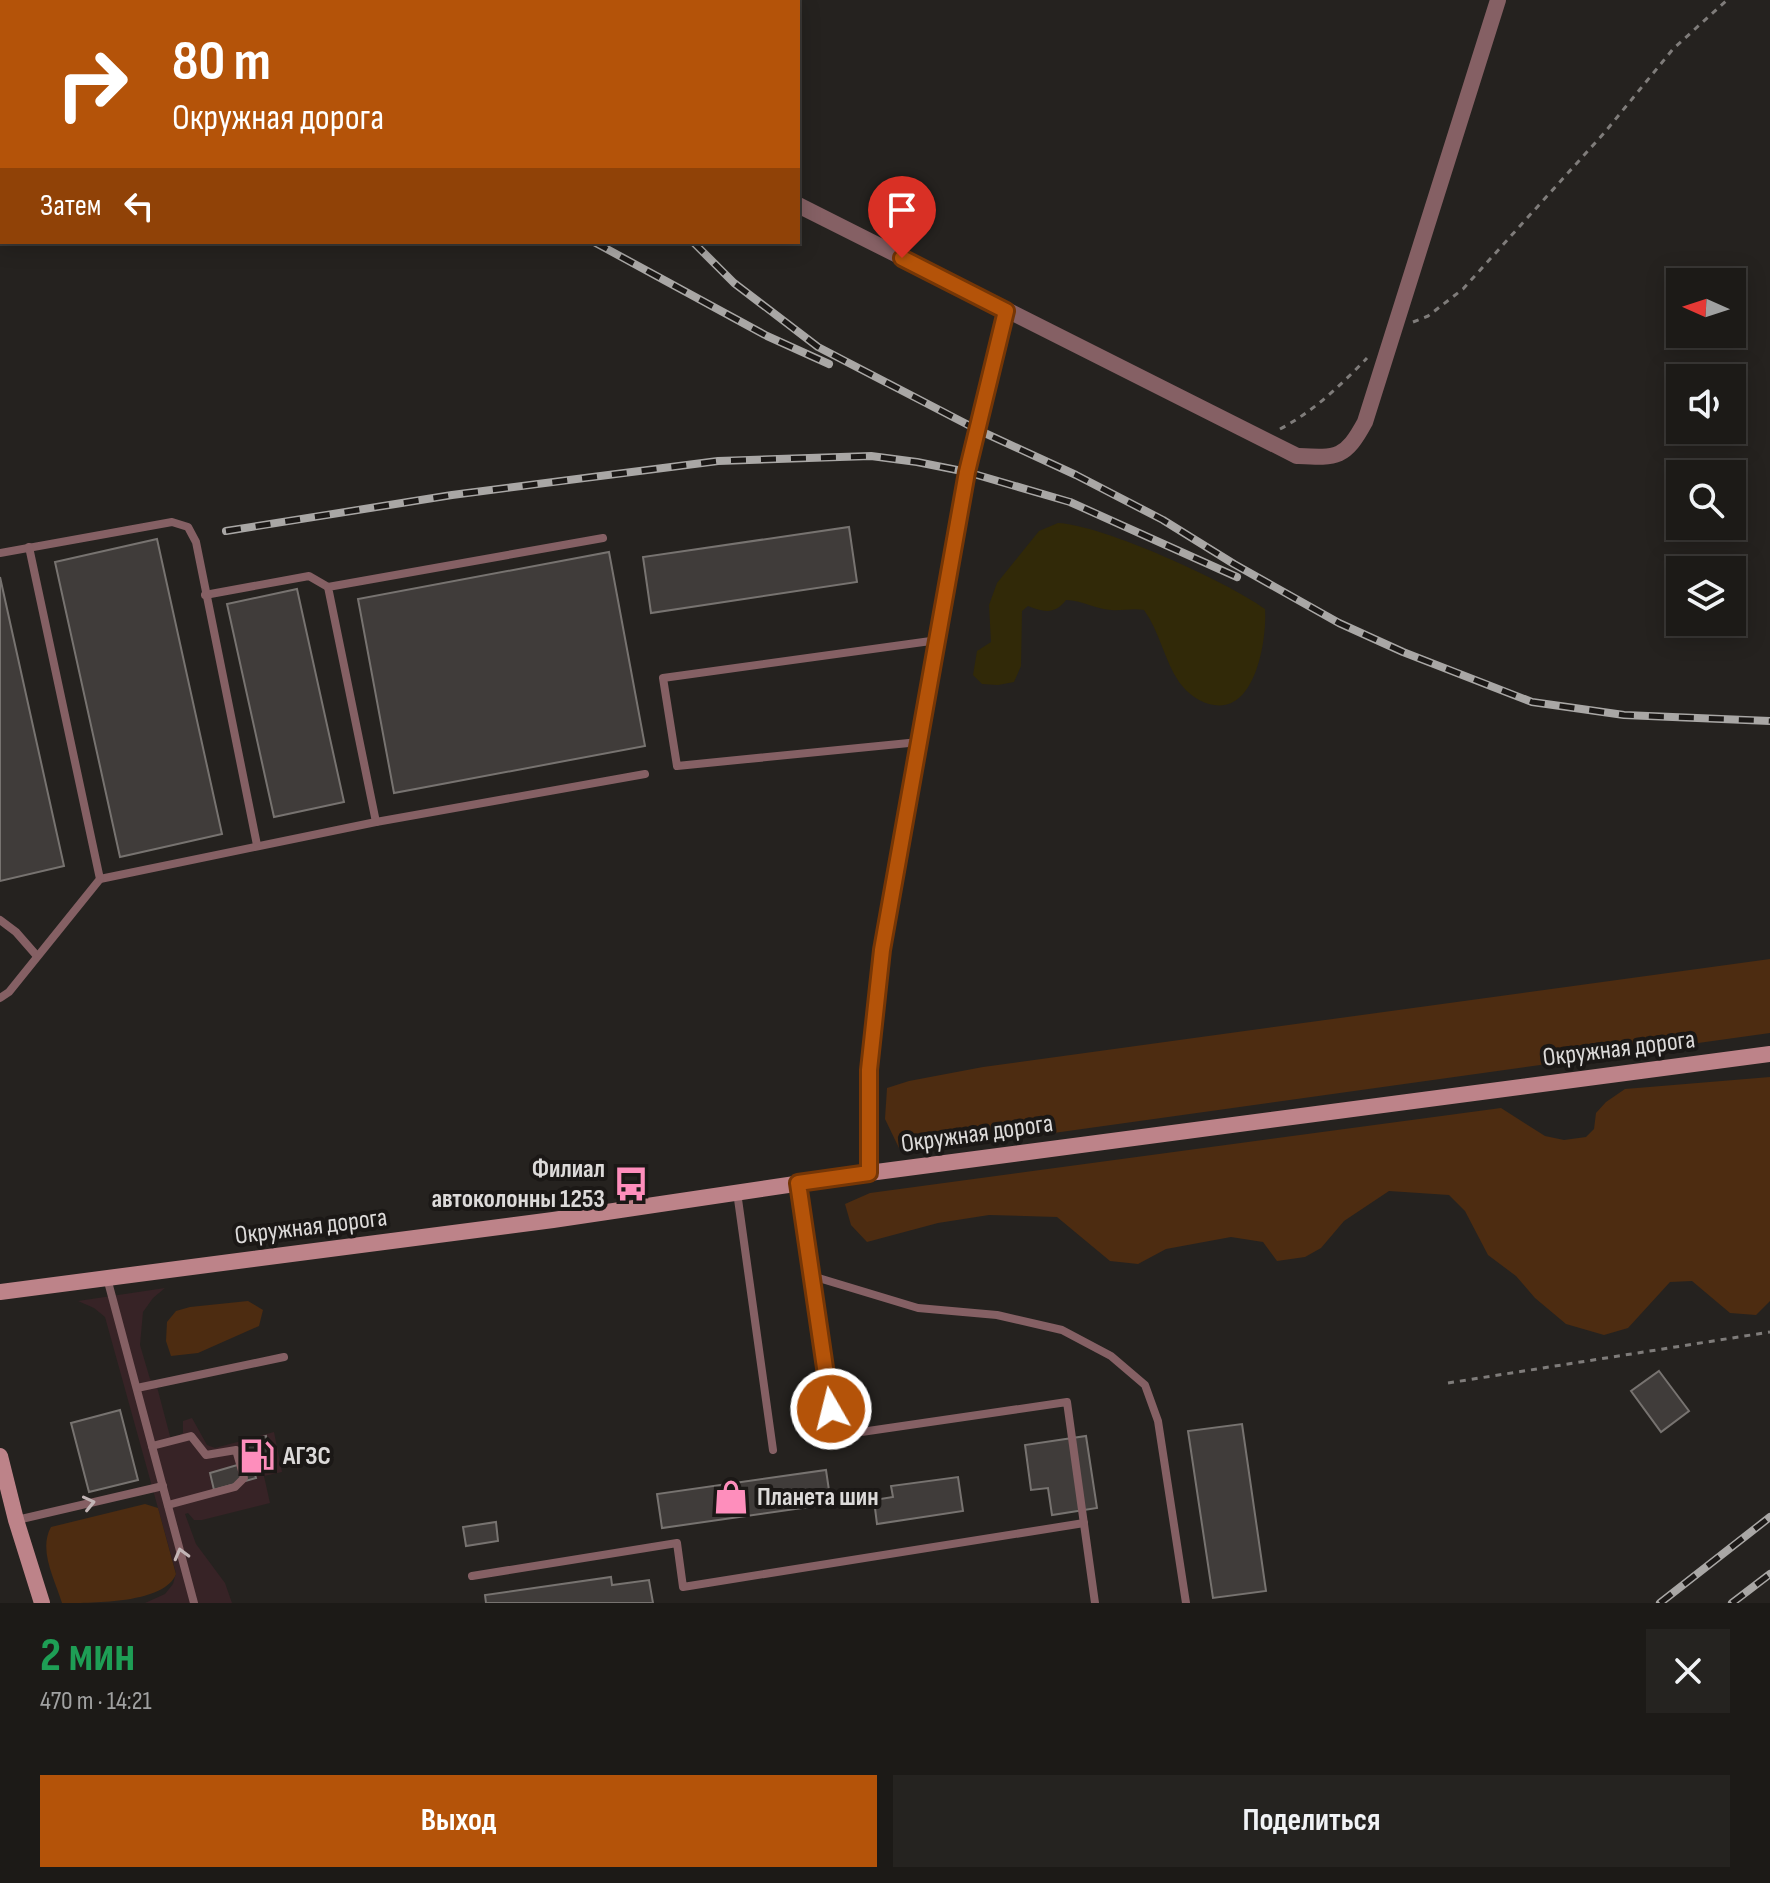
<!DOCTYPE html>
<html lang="ru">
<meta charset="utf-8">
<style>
body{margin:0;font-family:"Sofia Sans Condensed",sans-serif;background:#252320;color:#f1f3f6;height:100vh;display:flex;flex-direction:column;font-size:30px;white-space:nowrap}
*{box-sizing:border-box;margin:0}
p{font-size:26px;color:#a0a1a1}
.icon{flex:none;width:44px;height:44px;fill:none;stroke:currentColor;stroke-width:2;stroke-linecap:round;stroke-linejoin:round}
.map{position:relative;height:1603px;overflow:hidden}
.drawer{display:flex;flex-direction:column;background:#1c1a17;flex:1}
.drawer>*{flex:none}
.hud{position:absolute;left:0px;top:0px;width:800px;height:244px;box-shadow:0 4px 20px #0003,0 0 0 2px #3a3836;background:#b45309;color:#fff;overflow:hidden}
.needle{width:52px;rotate:273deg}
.controls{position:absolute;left:1666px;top:268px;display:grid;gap:16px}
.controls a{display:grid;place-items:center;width:80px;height:80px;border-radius:0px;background:#1c1a17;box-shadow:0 4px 20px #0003,0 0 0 2px #3a3836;font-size:40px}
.pin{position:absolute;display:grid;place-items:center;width:68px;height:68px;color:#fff;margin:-82px -34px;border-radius:50% 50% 50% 0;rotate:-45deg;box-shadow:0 0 8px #0007}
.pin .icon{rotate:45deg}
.me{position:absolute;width:88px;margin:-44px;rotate:352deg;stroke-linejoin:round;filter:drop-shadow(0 0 6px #0008)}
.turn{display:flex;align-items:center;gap:28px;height:168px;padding:0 40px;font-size:36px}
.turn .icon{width:104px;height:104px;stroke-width:2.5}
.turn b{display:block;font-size:56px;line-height:68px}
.then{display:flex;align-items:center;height:76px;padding:0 40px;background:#0003;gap:16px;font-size:30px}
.round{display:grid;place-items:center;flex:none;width:84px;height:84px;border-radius:0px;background:#252320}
.headline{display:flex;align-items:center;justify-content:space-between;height:136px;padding:0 40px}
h1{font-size:48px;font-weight:700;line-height:60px;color:#1e9e55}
.cta{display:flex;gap:16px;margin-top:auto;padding:16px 40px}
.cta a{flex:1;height:92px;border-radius:0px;background:#b45309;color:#fff;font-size:32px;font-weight:700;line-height:92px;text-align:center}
.cta a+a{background:#252320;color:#f1f3f6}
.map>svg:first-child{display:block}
.commercial{fill:#372326}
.green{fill:#4d2c11}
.sand{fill:#312908}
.building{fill:#403c3a;stroke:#777370;stroke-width:2}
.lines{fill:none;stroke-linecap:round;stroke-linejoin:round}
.path{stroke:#7f7c7a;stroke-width:3;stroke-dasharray:6 6;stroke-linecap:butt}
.service{stroke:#856064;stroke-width:8}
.minor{stroke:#856064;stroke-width:16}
.secondary{stroke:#bd8389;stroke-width:16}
.rail-casing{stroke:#a9a7a5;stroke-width:8}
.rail{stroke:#1b1816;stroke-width:5;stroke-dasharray:15;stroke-linecap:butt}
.oneway{stroke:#c2b5b6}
.route-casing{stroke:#753606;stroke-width:20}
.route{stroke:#b45309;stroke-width:14}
.labels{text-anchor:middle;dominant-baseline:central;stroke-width:8;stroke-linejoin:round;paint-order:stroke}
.street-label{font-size:26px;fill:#dcdad9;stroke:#1b1816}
.poi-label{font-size:26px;font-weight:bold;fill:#dcdad9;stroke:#1b1816;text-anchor:start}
</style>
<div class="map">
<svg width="1770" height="1603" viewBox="0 0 1770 1603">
<rect width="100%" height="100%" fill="#25221f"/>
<!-- commercial -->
<path class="commercial" d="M165 1288 153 1298 143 1312 140 1345 150 1379 156 1383 171 1440 183 1433V1421L192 1418 207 1445 215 1448 274 1432 282 1472 264 1476 270 1503 202 1520H194L188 1513 185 1514 196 1544 225 1583 232 1603H145L165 1594 173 1584 176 1573 105 1317 94 1308 78 1301Z"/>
<!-- green -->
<g class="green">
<path d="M1770 959V1033L918 1152 899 1148 885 1119 887 1088 909 1081 983 1067Z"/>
<path d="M1770 1077V1301L1756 1315 1730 1313 1692 1281 1670 1282 1628 1328 1604 1335 1566 1324 1535 1298 1516 1276 1488 1255 1465 1211 1449 1195 1389 1191 1344 1221 1321 1248 1305 1257 1277 1261 1263 1242 1231 1237 1166 1249 1138 1264 1110 1261 1057 1217 989 1215 938 1223 867 1242 851 1225 845 1204 870 1193 1501 1108 1545 1136 1564 1140 1586 1137 1594 1129 1596 1113 1606 1102 1625 1089Z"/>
<path d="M248 1301 263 1310 259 1326 198 1353 171 1356 166 1341 167 1322 176 1311 190 1307Z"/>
<path d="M145 1504 158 1508 176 1574C165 1603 96 1603 62 1603 55 1580 38 1550 51 1527Z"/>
</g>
<!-- sand -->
<path class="sand" d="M1058 523C1103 525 1228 582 1265 609 1267 639 1256 712 1214 705 1200 703 1188 694 1179 682 1164 660 1160 632 1144 610 1132 608 1122 611 1111 610 1095 609 1082 600 1066 600 1055 615 1043 612 1028 606L1022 611 1021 666 1014 682 998 685 982 684 973 675 977 651 991 642 989 605 997 583 1039 531Z"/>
<!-- building -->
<g class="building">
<path d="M849 527 857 582 651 613 643 557Z"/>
<path d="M157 539 222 834 120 857 55 562Z"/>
<path d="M609 552 645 746 394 793 358 599Z"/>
<path d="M0 577 64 866 0 881Z"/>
<path d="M297 589 344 802 274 817 227 604Z"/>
<path d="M1659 1371 1689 1411 1661 1432 1631 1391Z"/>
<path d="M120 1410 138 1480 89 1492 71 1423Z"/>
<path d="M1242 1424 1266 1591 1213 1598 1188 1431Z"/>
<path d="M266 1436 275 1466 255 1472 246 1442Z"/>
<path d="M1086 1436 1097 1508 1052 1515 1048 1488 1031 1490 1025 1445Z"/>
<path d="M251 1461 256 1478 214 1490 210 1473Z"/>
<path d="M826 1470 831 1504 662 1528 657 1494Z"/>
<path d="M958 1477 963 1511 877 1524 874 1500 893 1497 891 1486Z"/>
<path d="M496 1522 498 1541 466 1546 463 1527Z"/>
<path d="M611 1577 612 1585 649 1580 653 1603H486L485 1595Z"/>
</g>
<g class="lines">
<!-- path -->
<g class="path">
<path d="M1413 322 1428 316 1463 289 1605 132 1673 49 1727 0"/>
<path d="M1280 429C1314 411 1341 385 1367 358"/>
<path d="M1448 1383 1770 1332"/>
</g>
<!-- service -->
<g class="service">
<path d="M0 553 172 522 188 527 196 542 257 845"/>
<path d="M205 595 309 576 328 587"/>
<path d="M919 742 677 766 663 678 938 640"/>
<path d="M376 822 328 587 603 538"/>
<path d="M100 879 376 822 645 774"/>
<path d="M0 920 16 932 37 956"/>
<path d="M0 998 9 992 100 879 29 547"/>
<path d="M799 1184 834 1436 1067 1402 1095 1603"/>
<path d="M737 1192 773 1450"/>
<path d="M812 1276 918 1308 997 1315 1062 1330 1111 1356 1145 1385 1158 1421 1186 1603"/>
<path d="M107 1278 194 1603"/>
<path d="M137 1388 284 1357"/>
<path d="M152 1446 191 1436 206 1455 236 1450 244 1478 235 1487 168 1505"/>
<path d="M17 1520 163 1486"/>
<path d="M472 1576 677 1543 683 1587 1084 1523"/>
</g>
<!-- minor -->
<g class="minor">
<path d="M640 0 641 2"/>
<path d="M798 205 1297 456C1337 458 1345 459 1365 422L1498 0"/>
<path d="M869 1173V1070L882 950 967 472 1006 311"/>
</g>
<!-- secondary -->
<g class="secondary">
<path d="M0 1292 553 1220 869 1173 1770 1054"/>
<path d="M0 1456 16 1520 42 1603"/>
</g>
<!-- rail casing -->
<g class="rail-casing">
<g id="rail">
<path d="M237 0 238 2"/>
<path d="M586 0V2"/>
<path d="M594 242 767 336 829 364"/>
<path d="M693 242 734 283 818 347 976 429 1076 475 1163 520 1234 564 1339 623 1403 652 1532 702 1624 715 1770 721"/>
<path d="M226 531 452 495 718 461 871 456 917 462 967 472 1070 502 1237 577"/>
<path d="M1660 1603 1770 1517"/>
<path d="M1732 1603 1770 1574"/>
</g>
</g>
<!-- rail -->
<use href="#rail" class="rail"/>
</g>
<!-- one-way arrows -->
<defs><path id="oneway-chevron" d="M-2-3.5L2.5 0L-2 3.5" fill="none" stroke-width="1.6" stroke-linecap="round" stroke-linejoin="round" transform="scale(2)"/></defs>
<g class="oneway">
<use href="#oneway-chevron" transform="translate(89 1503) rotate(-13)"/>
<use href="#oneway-chevron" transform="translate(181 1554) rotate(-105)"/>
</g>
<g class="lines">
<!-- route casing -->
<g class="route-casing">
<path id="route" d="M831 1409 798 1183 869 1173V1070L882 950 967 472 1006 311 902 258"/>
</g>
<!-- route -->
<use href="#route" class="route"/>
</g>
<!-- icons -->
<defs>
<g id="bus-bare" transform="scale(2.76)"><path d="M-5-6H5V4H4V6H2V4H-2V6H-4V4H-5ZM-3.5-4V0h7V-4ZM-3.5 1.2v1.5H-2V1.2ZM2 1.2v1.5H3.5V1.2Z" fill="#fe8ebc" stroke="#1b1816" stroke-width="2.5" paint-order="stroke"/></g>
<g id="fuel-bare" transform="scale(2.76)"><path d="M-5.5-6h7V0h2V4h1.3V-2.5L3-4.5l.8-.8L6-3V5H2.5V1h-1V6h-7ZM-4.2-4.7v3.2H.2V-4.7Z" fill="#fe8ebc" stroke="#1b1816" stroke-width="2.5" paint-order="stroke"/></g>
<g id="shop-bare" transform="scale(2.76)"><path d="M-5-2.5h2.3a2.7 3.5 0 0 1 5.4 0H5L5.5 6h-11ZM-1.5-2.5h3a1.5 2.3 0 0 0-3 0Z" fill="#fe8ebc" stroke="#1b1816" stroke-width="2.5" paint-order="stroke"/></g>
</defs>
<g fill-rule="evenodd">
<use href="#bus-bare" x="631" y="1184"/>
<use href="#fuel-bare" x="257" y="1456"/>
<use href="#shop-bare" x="731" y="1497"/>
</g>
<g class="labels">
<!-- street labels -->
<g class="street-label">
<text transform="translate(1619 1049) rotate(-7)">Окружная дорога</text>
<text transform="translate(977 1134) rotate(-8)">Окружная дорога</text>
<text transform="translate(311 1227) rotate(-7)">Окружная дорога</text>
</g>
<!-- poi labels -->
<g class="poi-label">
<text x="605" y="1169" text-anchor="end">Филиал<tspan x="605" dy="30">автоколонны 1253</tspan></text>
<text x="283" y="1456">АГЗС</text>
<text x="757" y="1497">Планета шин</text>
</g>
</g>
</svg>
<div class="controls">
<a><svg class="needle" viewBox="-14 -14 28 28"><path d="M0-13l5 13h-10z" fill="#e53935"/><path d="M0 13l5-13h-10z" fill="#a0a1a1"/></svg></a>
<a><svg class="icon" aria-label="sound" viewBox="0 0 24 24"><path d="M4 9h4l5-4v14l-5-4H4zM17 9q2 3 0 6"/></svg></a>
<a><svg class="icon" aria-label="search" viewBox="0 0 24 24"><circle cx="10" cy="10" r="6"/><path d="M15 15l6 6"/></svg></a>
<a><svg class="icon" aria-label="layers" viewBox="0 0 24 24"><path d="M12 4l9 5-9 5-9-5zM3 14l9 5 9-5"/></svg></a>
</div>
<div class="pin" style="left:902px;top:258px;background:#d93025"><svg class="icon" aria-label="arrive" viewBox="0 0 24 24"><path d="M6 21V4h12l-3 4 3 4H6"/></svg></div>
<svg class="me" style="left:831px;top:1409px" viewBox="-20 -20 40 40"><circle r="17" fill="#b45309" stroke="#fff" stroke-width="3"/><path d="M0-11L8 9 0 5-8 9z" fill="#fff"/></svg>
<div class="hud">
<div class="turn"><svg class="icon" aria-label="right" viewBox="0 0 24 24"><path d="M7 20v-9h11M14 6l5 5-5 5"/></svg><div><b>80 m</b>Окружная дорога</div></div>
<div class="then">Затем<svg class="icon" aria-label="left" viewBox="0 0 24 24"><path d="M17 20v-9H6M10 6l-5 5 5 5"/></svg></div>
</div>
</div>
<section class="drawer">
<div class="headline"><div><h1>2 мин</h1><p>470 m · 14:21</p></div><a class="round"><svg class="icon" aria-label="close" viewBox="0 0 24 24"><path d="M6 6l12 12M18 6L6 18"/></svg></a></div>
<div class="cta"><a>Выход</a><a>Поделиться</a></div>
</section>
